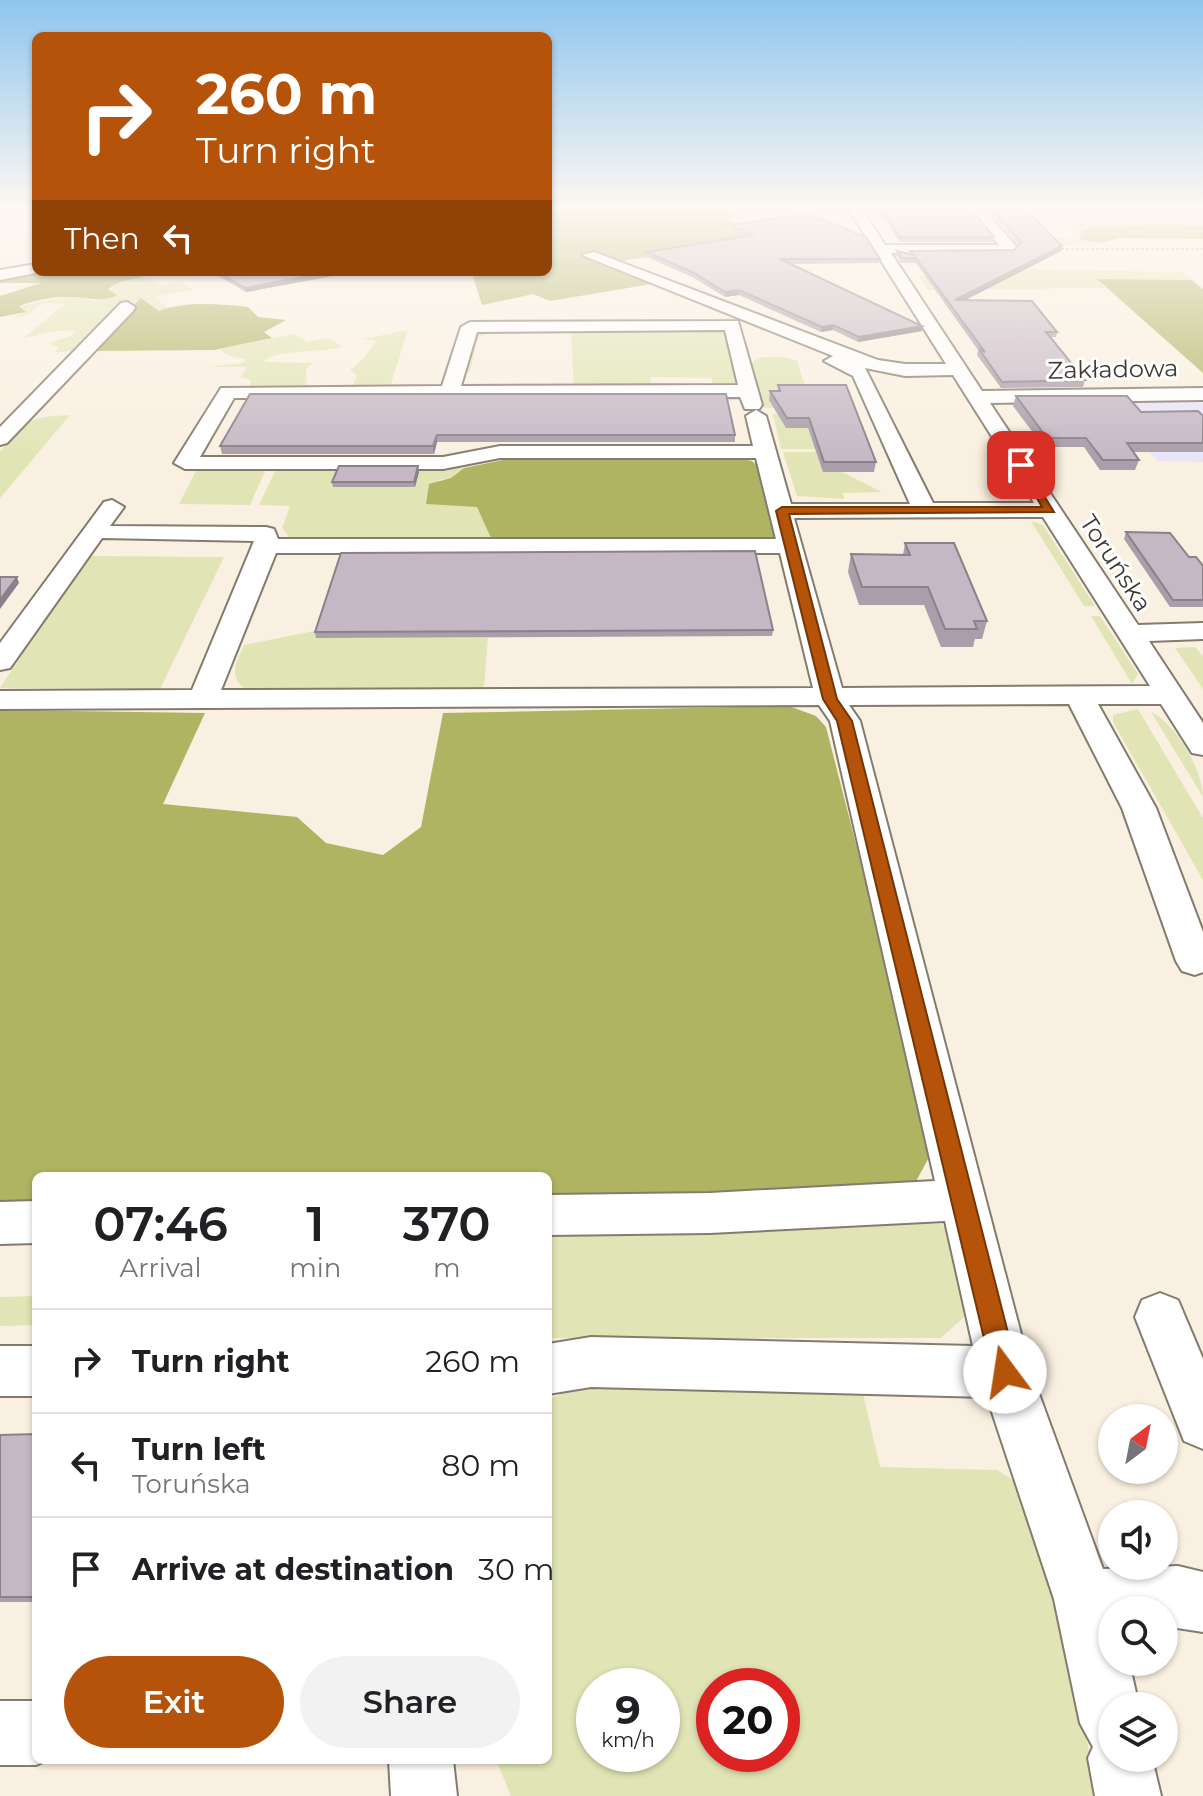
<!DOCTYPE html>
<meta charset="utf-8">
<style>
body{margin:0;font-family:Montserrat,sans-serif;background:#f2f2f2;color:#202124;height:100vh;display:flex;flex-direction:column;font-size:30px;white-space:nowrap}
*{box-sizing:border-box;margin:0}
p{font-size:26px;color:#757577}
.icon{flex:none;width:44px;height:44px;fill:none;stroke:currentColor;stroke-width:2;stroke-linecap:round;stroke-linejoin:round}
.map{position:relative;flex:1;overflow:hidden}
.sheet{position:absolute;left:32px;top:1172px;width:520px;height:592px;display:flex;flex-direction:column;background:#fff;border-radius:12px;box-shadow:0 2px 6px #0004}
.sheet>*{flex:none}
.top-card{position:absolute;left:32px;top:32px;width:520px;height:244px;border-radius:12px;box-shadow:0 2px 6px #0004;background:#b45309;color:#fff;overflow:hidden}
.needle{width:52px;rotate:32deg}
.fabs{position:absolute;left:1098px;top:1404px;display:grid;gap:16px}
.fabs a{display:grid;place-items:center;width:80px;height:80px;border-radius:50%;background:#fff;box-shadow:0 2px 6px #0004;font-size:40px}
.speed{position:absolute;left:576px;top:1668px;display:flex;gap:16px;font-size:40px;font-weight:700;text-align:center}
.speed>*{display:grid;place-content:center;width:104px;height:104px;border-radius:50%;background:#fff;box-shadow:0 2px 6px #0004;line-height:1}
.speed small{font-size:20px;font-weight:400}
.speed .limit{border:12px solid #d22;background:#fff;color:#111}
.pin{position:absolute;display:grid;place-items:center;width:68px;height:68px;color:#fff;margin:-34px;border-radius:16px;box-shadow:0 4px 12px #0006}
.me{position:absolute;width:88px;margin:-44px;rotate:346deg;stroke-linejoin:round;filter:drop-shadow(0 0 6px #0008)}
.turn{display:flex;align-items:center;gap:28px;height:168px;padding:0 32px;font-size:36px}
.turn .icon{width:104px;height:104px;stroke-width:2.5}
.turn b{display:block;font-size:56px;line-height:68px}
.then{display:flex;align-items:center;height:76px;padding:0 32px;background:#0003;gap:16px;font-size:30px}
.eta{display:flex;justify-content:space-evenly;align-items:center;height:136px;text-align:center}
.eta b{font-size:48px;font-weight:600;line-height:56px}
.primary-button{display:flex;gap:16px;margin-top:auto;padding:16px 32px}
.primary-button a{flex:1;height:92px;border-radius:48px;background:#b45309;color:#fff;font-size:32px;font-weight:600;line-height:92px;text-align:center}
.primary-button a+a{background:#f2f2f2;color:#202124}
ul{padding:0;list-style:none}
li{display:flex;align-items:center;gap:24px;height:104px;padding:0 32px;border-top:2px solid #e0e0e0}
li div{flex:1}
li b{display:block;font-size:30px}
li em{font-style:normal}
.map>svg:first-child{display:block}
.commercial{fill:#e9e4fa}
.green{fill:#e1e5b5;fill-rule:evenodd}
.forest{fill:#afb463}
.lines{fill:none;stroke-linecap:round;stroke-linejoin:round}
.minor-casing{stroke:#847b6e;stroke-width:4}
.path{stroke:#bab2a6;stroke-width:2;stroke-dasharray:3 2;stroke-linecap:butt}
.minor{fill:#fff;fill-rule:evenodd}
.wall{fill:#a99ea9}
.shaded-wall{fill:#8a8189}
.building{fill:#c5b8c4;stroke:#8a8189;stroke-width:2}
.route{fill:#b45309;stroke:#753606;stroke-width:2}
.labels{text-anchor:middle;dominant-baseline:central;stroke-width:6;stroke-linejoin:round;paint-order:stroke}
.far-street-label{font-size:24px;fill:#3d3934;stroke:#fff}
</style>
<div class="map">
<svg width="1203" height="1796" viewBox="0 0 1203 1796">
<rect width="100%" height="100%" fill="#faf0e1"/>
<!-- commercial -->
<g class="commercial">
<path d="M813 208H836L862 250 755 240 730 230 729 221Z"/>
<path d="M984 208H1196L1203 213V221L999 222Z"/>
<path d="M1203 402V462L1158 461 1101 403Z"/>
</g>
<!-- green -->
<g class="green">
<path d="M1203 221V226L1154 225 1089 242 1100 243C1070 242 1036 257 1009 239L1074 238 1068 225H1003L999 222Z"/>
<path d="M999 269 1182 272 1192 280 1098 279 1105 288 928 290 918 276 976 275Z"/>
<path d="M141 277 164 285 181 282 193 290 154 297 168 308 159 311 142 298 134 306H122L76 351 55 352 59 347 49 343 71 336 75 330 48 332 22 339 65 304 42 303 26 316 14 317 26 312 19 306 72 296 95 301 120 282Z"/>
<path d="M490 327 714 329 726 334 738 378 733 385 713 389 712 378 651 377 650 390 617 386 616 389 574 390 571 331 566 329H501L478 338 470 372 460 375 457 370H461L472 333Z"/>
<path d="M408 330 389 390 249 388 251 380 241 377 247 367H207L243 363 246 359 227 355 220 349 295 334 307 342 327 338 343 346C324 354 274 348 264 362L313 363 306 369 307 387 346 388 353 385 357 376 350 370 364 358 376 341 363 339Z"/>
<path d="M762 357H784L797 361 808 395 781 408H764L751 362Z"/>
<path d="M773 414H783L788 428H808L815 449H781Z"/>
<path d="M70 415 0 498V452C28 419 26 417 70 415Z"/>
<path d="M783 452H816L842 472 882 492 843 493 844 499 797 496Z"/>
<path d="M464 468 451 478 438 480 478 507 491 538H290L282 528 290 506 259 505 276 469Z"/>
<path d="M197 469H266L250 505 179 504Z"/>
<path d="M1031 521 1043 525 1095 606H1084Z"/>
<path d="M87 556 224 557 160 689 0 688Z"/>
<path d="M1091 616H1100L1138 674 1132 684Z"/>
<path d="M319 630 317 638H488L484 686 480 689 247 691C228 676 235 665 244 645Z"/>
<path d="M1195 647 1203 656V689L1175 648Z"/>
<path d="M1138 709 1203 818V880L1113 722V715Z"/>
<path d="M1151 712C1176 724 1203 770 1203 797Z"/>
<path d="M941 1224 957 1240 968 1282 964 1317 941 1338H548V1227Z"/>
<path d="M36 1296V1325L0 1326V1297Z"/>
<path d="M580 1385 862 1389 880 1467 997 1470 1020 1484 1035 1524 1100 1796H511L496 1760H548V1400ZM594 1686H662V1754H594ZM714 1686H782V1754H714Z"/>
</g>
<!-- forest -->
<g class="forest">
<path d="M548 208H736L738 212 729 221 744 228 754 240 603 264 652 284 550 301 533 294 482 305 473 277 487 274 485 272H548Z"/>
<path d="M1154 225 1203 226V239L1120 238 1100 243 1080 239 1081 232 1090 228Z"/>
<path d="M36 272H162L120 282 108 289 117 295 114 297C91 302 89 297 70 297 55 296 33 301 19 306L26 312 0 317V296L41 283H0V278Z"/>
<path d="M1097 279 1192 280 1203 289V373Z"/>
<path d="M141 298 159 311C186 301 220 304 248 307L258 317 286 320 264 332 272 338 214 350 89 351Z"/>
<path d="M733 457 752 461 760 468 779 538H491L477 507 426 504 429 484 451 478 464 468 508 459Z"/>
<path d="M789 706 816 716 826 727 934 1148 914 1185 890 1192 548 1195V1176H36V1200H0V710L205 713 163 804 297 817 326 843 383 855 421 827 443 713Z"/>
</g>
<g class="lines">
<!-- minor casing -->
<g class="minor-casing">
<g id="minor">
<path d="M848 208H861L885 245H999L968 208H982L1016 246 1018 249 1011 253H891L982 391 1203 388V400L990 403 1138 625 1203 623V639L1149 641 1203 723V755L1192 753 1161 704H1098L1156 808 1203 932V972L1195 975 1182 971 1176 961 1122 808 1069 704 849 705 860 721 1031 1372 1103 1569 1178 1566 1203 1572V1632L1164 1626V1610H1112V1662H1129L1139 1706H1112V1758H1152L1161 1796H1095L1088 1758 1093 1747 1080 1723 1054 1599 987 1397 591 1387 548 1394V1344L591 1337 973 1346 945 1221 710 1233 548 1235V1195L710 1193 935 1181 830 721 819 705 0 709V691L192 690 254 541 102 538 10 668 0 670V643L104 502 112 500 124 507 110 526 266 527 274 529 278 539H776L756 458H500L443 469H185L174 463 221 388 442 386 461 327 470 322 738 321 762 405 759 409H745L740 397 234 398 200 457H443L500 446H753L746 416 756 410 766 416 791 504H910L853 376 824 361 833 356 582 255 594 252 878 360 905 364H946ZM725 330 738 385 461 386 477 332ZM865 368 905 376 953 375 1034 503H933ZM1043 517 1150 686 842 688 794 518ZM276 553H780L813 688 221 690Z"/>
<path d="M36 264V272H41L0 280V270Z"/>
<path d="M127 302 135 307 133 311 7 443 0 445V427L121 303Z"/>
<path d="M36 1201V1243L0 1244V1202Z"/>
<path d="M1160 1293 1178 1300 1203 1359V1449L1184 1441 1135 1317 1142 1300Z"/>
<rect x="0" y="1346" width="36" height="50"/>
<path d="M0 1701H36V1760H48L36 1765H0Z"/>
<path d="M389 1760H453L457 1796H391Z"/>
</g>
</g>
<!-- path -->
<path class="path" d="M1056 249H1203"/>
<!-- minor -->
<use href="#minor" class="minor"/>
</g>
<!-- wall -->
<g class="wall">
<path d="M876 208H970L994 237 993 242H900Z"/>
<path d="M988 208H1024L1061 251 965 300 1057 332 1056 337H1051L1085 380 1083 387 1001 388 977 355 978 350 916 263H901L897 256V251L910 254V251L1014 250 1019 245 988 210Z"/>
<path d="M731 225 880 259 879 263 790 264 922 331 858 342 833 330 821 332 739 295 725 297 694 278 647 257V252L745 236 730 230Z"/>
<path d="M211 272H354L246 292Z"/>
<path d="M778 385 876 462 874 472H823L808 428H786L769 400 770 391H778Z"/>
<path d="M250 394 735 435V442H437L434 454H222L220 446Z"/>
<path d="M1016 396 1141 412 1203 416V452H1133L1139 460 1135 470H1100L1084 447H1044L1013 406Z"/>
<path d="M419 472 415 487H333L332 482Z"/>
<path d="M1126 532 1189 557 1203 566V607H1170L1124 539Z"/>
<path d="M905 543 987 621 982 639H975L973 647H941L924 605H859L848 572 851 554 903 555Z"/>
<path d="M773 630 772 636 316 638 315 632Z"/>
<path d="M36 1434V1602H0V1435Z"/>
</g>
<!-- shaded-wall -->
<g class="shaded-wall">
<path d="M1062 246 1061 251 954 306 955 300Z"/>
<path d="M330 272H354L246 292 245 288Z"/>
<path d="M739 290V295L725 297V292Z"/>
<path d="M833 325V330L821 332 822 327Z"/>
<path d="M922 326V331L858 342 859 337Z"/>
<path d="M437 435V442L434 454 433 446Z"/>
<path d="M418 466 419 472 415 487 414 482Z"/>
<path d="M17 577 19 583 0 609V600Z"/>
</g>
<!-- building -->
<g class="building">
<path d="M880 208H970L994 237H900Z"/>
<path d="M991 208H1024L1062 246 955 300 1032 301 1057 332H1046L1085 380 1002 382 979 349 985 352 916 258H902L897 251 914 255 910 251 1014 250 1022 242Z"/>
<path d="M808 214 866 237 880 259H780L922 326 859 337 833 325 822 327 739 290 725 292 694 273 647 252 753 235 731 225Z"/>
<path d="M218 272H330L245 288Z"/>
<path d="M778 385H846L876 462H824L809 418H787L770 391H780Z"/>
<path d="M250 394H726L735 435H437L433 446H220Z"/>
<path d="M1016 396H1127L1141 412 1198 411 1203 416V443H1127L1139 460H1103L1086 438H1047Z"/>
<path d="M339 466H418L414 482H332Z"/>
<path d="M1126 532 1170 533 1189 557H1196L1203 566V600H1173Z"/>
<path d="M905 543H954L987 621H974L977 629H945L928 587H862L851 554 910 555Z"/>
<path d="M755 551 773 630 315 632 341 553Z"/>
<path d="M0 577H17L0 600Z"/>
<path d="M36 1434V1597H0V1435Z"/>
</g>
<!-- sky -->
<linearGradient id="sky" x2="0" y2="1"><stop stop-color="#8fc5ee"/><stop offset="0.45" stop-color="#fdf8f2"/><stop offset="1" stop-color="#fdf8f2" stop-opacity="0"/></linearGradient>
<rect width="1203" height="460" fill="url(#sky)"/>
<!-- route -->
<path class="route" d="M1017 463H1024L1054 512 789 514 837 699 852 721 1018 1372 1014 1381 1005 1385 996 1381 992 1372 837 721 823 699 776 511 782 507H1042Z"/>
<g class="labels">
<!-- far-street labels -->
<g class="far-street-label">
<text transform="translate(1113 369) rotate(-1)">Zakładowa</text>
<text transform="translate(1116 563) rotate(57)">Toruńska</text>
</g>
</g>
</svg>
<div class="fabs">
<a><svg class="needle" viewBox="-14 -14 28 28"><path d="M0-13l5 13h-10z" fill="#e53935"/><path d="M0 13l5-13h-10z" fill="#757577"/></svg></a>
<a><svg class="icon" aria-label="sound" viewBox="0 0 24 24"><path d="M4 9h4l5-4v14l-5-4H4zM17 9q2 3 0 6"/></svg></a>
<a><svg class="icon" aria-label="search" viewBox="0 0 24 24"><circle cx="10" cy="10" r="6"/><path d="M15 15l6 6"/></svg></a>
<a><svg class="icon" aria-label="layers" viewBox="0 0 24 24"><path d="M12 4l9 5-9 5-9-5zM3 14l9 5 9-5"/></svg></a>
</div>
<div class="speed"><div>9<small>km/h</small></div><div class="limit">20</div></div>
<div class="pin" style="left:1021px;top:465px;background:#d93025"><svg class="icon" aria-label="arrive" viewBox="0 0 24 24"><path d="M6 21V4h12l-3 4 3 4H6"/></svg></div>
<svg class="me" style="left:1005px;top:1372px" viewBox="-20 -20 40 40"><circle r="19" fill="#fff"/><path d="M0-13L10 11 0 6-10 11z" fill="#b45309"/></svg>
<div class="top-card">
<div class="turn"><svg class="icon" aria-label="right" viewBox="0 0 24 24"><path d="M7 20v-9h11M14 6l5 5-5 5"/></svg><div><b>260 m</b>Turn right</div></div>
<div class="then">Then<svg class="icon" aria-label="left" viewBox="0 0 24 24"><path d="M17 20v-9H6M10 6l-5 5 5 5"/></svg></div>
</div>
<section class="sheet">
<div class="eta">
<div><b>07:46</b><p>Arrival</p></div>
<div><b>1</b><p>min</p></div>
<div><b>370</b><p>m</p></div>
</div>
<ul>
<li><svg class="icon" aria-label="right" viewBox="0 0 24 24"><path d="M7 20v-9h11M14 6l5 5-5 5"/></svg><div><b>Turn right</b></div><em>260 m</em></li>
<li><svg class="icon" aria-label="left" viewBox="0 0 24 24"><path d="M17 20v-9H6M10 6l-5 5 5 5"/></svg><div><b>Turn left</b><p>Toruńska</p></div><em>80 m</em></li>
<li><svg class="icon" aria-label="arrive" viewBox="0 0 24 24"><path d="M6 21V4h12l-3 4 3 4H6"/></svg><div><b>Arrive at destination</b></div><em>30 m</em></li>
</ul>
<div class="primary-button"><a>Exit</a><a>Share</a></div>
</section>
</div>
